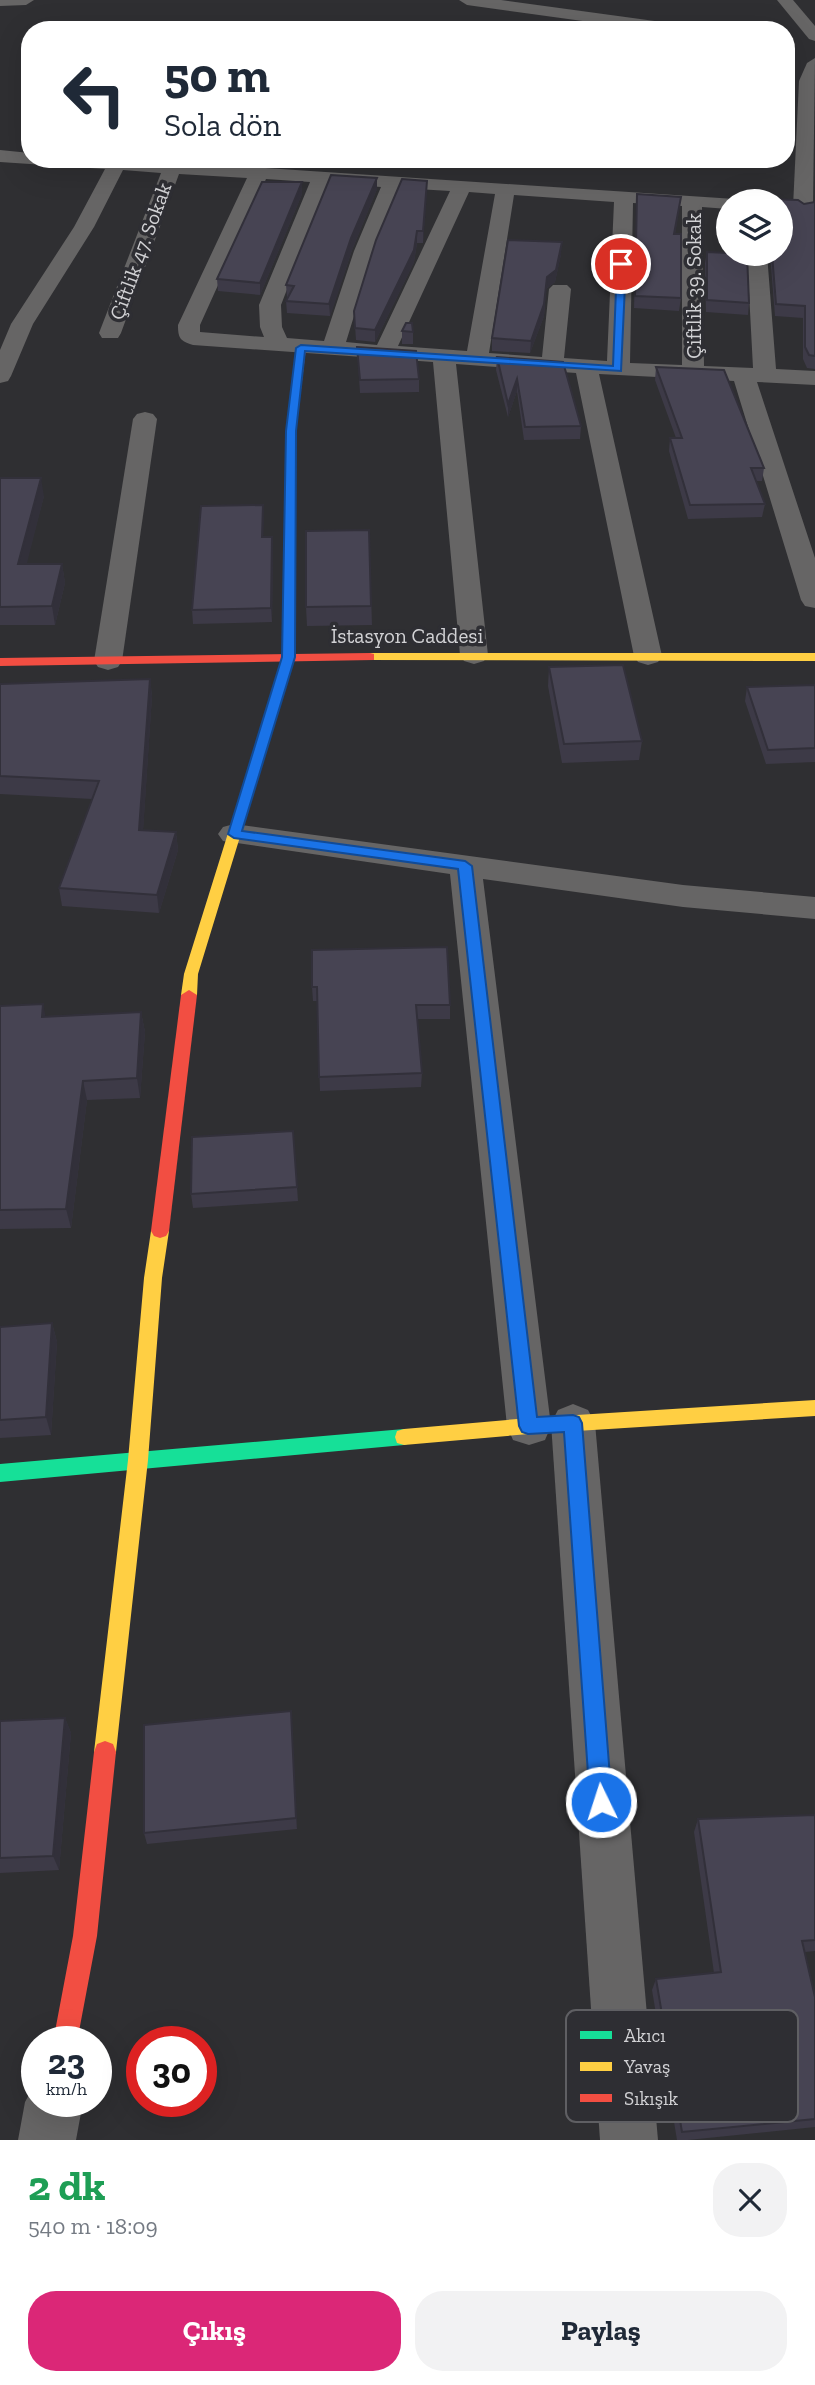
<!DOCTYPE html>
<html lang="tr">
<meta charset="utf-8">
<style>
body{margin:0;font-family:"Zilla Slab",serif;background:#f2f2f3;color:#1f2937;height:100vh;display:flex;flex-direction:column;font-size:26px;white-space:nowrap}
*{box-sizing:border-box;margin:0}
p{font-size:23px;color:#747a83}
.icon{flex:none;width:38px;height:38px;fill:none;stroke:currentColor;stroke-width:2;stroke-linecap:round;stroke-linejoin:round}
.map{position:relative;height:2140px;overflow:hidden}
.drawer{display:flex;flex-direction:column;background:#fff;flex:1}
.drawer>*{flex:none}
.guide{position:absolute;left:21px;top:21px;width:774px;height:147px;border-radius:28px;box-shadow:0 7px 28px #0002;background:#fff;color:#1f2937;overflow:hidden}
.controls{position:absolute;left:716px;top:189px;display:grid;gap:14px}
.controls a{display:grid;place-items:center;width:77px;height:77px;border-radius:50%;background:#fff;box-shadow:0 7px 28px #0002;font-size:35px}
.speed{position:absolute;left:21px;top:2026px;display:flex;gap:14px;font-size:35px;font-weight:700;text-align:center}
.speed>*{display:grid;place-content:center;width:91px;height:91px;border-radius:50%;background:#fff;box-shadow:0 7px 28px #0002;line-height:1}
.speed small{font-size:18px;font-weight:400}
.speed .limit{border:10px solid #d22;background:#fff;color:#111}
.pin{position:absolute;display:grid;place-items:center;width:60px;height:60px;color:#fff;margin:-30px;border:4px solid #fff;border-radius:50%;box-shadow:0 2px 7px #0007}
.me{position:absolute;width:77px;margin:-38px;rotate:356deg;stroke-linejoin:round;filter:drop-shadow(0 0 5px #0008)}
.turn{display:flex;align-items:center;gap:24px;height:147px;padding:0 28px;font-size:32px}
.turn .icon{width:91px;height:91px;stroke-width:2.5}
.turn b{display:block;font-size:49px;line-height:60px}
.round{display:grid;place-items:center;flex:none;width:74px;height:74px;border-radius:28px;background:#f2f2f3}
.summary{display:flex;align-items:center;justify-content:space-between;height:119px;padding:0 28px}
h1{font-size:42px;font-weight:800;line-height:52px;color:#1e9e55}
.button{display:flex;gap:14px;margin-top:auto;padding:14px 28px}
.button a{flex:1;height:80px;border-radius:28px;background:#db2777;color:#fff;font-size:28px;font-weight:800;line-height:80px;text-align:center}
.button a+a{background:#f2f2f3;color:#1f2937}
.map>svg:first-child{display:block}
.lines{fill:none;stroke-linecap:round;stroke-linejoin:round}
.street{fill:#666565;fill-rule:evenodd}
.fast{fill:#16e098;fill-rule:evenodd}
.slow{fill:#ffcf43;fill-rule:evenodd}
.jam{fill:#f24e42;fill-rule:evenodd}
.wall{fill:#3d3a47}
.shaded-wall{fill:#32303a}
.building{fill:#474453;stroke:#32303a;stroke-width:2}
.route{fill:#1a73e8;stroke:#114b97;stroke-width:2}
.labels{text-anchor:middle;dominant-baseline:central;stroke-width:7;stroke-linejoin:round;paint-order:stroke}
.far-street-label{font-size:21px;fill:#d1d1d4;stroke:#2e2e33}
.key{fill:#2e2e33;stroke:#5f5f63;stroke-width:2}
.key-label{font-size:19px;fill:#d1d1d4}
</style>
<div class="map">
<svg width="815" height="2140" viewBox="0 0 815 2140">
<rect width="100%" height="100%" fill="#2f2f32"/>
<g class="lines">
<!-- street -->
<g class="street">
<path d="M0 0H34L26 5 0 6Z"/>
<path d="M459 0H501L684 25 692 30H648L467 5Z"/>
<path d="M777 0H793L815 26V41L809 39Z"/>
<path d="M815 58 813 207 803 213 793 207 799 81 807 63Z"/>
<path d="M0 150 30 153V159H128L735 199 737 201H728V209L702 207 704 366 753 368 747 254H767L776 369 815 371V385L757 382 815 558V608L805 606 801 600 734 381 599 374 662 656 658 662 648 665 638 662 634 656 576 373 456 364 488 655 484 661 474 664 464 661 460 655 433 362 193 345C180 341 178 338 178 325L247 178 179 174 121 333 118 338H102L99 333 161 173 123 170 94 227 33 324 11 376 8 381 0 383V350L11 324 74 227 105 169 0 162ZM266 179 310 182 259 305 260 327 264 337 200 332V325ZM328 183 381 187 354 251 324 341 287 338 282 327 281 305ZM400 188 450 191 377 345 346 342 374 251ZM469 192 495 194 467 351 398 346ZM514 195 614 202 607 361 564 358 571 289 567 285H553L549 289 542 357 489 353ZM633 203 682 206V365L630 363Z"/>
<path d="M145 412 153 414 157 419 122 661 118 667 108 670 98 667 94 661 133 419 137 414Z"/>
<path d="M234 824 683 885 815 897V919L683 907 483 879 551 1426 545 1440 529 1445 513 1440 507 1426 450 874 223 841 218 834 223 827Z"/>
<path d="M573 1404 588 1410 595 1423 658 2140H600L551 1423 558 1410Z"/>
<path d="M37 2080V2102H83L76 2140H18L25 2102Z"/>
</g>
<!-- fast -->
<path class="fast" d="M404 1429 411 1431 413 1437 411 1443 404 1445 0 1482V1464Z"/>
<!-- slow -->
<g class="slow">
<path d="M289 613 295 617V657L198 974 197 995 189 1000 181 995 184 974 283 657V617Z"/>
<path d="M370 653H815V661L366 660 364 657Z"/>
<path d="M160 1224 166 1226 169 1231 162 1278 148 1460 116 1752 113 1760 105 1763 97 1760 94 1752 128 1460 144 1278 151 1231 154 1226Z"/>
<path d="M815 1400V1416L529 1434 404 1445 397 1443 395 1437 397 1431 404 1429 529 1418Z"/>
</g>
<!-- jam -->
<g class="jam">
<path d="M301 345 306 348 296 431 295 617 289 621 283 617 286 431 296 348Z"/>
<path d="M370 653 374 654V660L0 666V658Z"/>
<path d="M189 990 197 995 169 1231 166 1236 160 1238 154 1236 151 1231 181 995Z"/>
<path d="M105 1741 113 1744 116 1752 97 1936 77 2042H53L73 1936 94 1752 97 1744Z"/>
</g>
</g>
<!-- wall -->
<g class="wall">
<path d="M427 181 423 243H417L414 262 375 342 356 340 354 311Z"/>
<path d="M302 182V194L260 295 218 291 217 279Z"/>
<path d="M377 189 352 250 330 316 287 313 286 301 288 297H287L286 285Z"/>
<path d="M637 194 681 197 675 234 681 298 679 311 634 308Z"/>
<path d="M815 202V369L807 368 803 359V318L775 316 770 254H780L804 204Z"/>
<path d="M707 252 749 303 748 315 706 312 705 263Z"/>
<path d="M561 254 555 282 546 289 544 316 530 353 492 351V338Z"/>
<path d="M402 331 413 332V344H402Z"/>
<path d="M357 347 419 379V392L360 393Z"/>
<path d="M497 357 581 426 580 439 524 440 517 391 508 417 496 370Z"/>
<path d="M656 367 764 468 762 481H756L765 504 762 517 688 519 669 451 670 438H676L655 380Z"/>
<path d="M0 478 44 496 26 564H62L65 583 55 625H0Z"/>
<path d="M263 505V537H272L273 550 272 622 193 624 192 610Z"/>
<path d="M369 530 372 625 307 626 306 607Z"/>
<path d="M549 667 642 741 639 760 562 763 548 686Z"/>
<path d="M150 679 152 696 143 830 176 832 178 850 159 913 62 906 59 888 92 799 0 794V684Z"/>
<path d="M815 685V762L766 764 745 701 747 687Z"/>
<path d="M312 950 450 1005V1019H417L422 1073 421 1087 320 1091 317 1001H313L312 987Z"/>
<path d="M0 1006 46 1016 141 1012 145 1032 140 1098 87 1100 71 1228 0 1229Z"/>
<path d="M293 1131 298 1201 193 1208 191 1194Z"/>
<path d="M52 1323 57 1342 51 1435 0 1438V1327Z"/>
<path d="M65 1718 71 1733 59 1870 0 1873V1721Z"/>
<path d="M292 1722 297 1829 147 1844 144 1833Z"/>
<path d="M815 1815V1951L805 1952 815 1997V2127L688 2140H677L652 1990 656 1979 714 1973 694 1832 698 1819Z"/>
</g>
<!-- shaded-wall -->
<g class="shaded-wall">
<path d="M377 178V189L352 250 330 316 329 304 351 238Z"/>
<path d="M427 181V192L423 243V231Z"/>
<path d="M302 182V194L260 295V283Z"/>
<path d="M417 231V243L414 262 375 342V330Z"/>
<path d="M562 242 561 254 555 282 546 289 544 316 530 353 531 341 547 277Z"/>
<path d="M517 379V391L508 417V404Z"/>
<path d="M41 478 44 496 22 583 18 564Z"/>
<path d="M263 505 264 518 263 550 262 537Z"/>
<path d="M272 537 273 550 272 622 271 608Z"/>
<path d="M62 564 65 583 55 625 52 606Z"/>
<path d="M150 679 152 696 142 847 139 830Z"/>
<path d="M176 832 178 850 159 913 157 895Z"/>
<path d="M43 1004 47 1023 42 1017Z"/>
<path d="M141 1012 145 1032 140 1098 137 1078Z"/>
<path d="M83 1081 87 1100 71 1228 66 1209Z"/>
<path d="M52 1323 57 1342 51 1435 46 1417Z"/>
<path d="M291 1711 292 1722 297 1829 296 1818Z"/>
<path d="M65 1718 71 1733 59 1870 53 1856Z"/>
</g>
<!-- building -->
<g class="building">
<path d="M331 175 377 178 351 238 329 304 286 301 294 286 286 285Z"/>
<path d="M402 179 427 181 423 231H417L414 250 375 330 355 328 354 311 376 240Z"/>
<path d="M262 182H302L260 283 217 279Z"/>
<path d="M637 194 681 197 674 234H681V298L635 296Z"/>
<path d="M767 199 798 200 804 204 815 202V356L809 355 805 347V306L776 304 772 254H780V201H767Z"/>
<path d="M508 240 562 242 556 270 547 277 544 304 531 341 492 338Z"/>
<path d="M707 252 728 253V254H747L749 303 707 300Z"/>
<path d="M406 323H412L413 332 402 331Z"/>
<path d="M357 347 416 351 419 379 360 380Z"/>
<path d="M497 357 563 362 581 426 525 427 517 379 508 404Z"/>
<path d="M656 367 724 370 764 468H751L765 504 690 505 670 438H682Z"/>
<path d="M0 478H41L18 564H62L52 606 0 607Z"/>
<path d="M263 505 262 537H272L271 608 192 610 201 506Z"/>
<path d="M369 530 371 606 306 607V531Z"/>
<path d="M623 665 642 741 564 744 549 667Z"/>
<path d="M150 679 139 830 176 832 157 895 59 888 99 781 0 776V684Z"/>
<path d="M815 685V748L768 750 747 687Z"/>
<path d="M447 947 450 1005H416L422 1073 319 1077 317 987H312V950Z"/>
<path d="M43 1004 42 1017 141 1012 137 1078 83 1081 66 1209 0 1210V1006Z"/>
<path d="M293 1131 297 1187 191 1194 192 1137Z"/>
<path d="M52 1323 46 1417 0 1420V1327Z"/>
<path d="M291 1711 296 1818 144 1833V1725Z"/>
<path d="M65 1718 53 1856 0 1858V1721Z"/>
<path d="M815 1815V1940L802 1941 815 1997V2119L682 2132 656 1979 721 1972 698 1819Z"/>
</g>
<!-- route -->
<path class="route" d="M621 261 626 264 621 371 305 351 296 431 295 657 242 831 465 861 472 866 537 1417 573 1415 579 1417 582 1423 612 1802 609 1810 601 1813 593 1810 590 1802 564 1432 528 1434 522 1432 519 1426 458 869 234 838 228 834 282 657 286 431 296 348 301 345 613 366 617 264Z"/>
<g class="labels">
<!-- far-street labels -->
<g class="far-street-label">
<text transform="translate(140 251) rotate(-70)">Çiftlik 47. Sokak</text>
<text transform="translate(693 286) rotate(-90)">Çiftlik 39. Sokak</text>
<text x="407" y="635">İstasyon Caddesi</text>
</g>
</g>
<!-- legend -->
<rect x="566" y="2010" width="232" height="112" rx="10" class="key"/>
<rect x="580" y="2031" width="32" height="8" fill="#16e098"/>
<rect x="580" y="2062" width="32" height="9" fill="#ffcf43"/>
<rect x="580" y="2094" width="32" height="8" fill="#f24e42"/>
<g class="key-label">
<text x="624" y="2042">Akıcı</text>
<text x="624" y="2073">Yavaş</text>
<text x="624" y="2105">Sıkışık</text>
</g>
</svg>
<div class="controls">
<a><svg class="icon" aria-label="layers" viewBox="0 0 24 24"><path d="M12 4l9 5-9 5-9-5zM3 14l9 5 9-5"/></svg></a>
</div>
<div class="speed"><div>23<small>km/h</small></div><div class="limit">30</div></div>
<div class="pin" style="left:621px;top:264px;background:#d93025"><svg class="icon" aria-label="arrive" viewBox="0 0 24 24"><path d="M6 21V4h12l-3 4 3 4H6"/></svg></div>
<svg class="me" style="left:601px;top:1802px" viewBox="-20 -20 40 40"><circle r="17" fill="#1a73e8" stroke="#fff" stroke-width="3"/><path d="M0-11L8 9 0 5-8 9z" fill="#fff"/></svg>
<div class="guide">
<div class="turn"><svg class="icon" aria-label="left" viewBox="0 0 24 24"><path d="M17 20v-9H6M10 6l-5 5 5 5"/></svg><div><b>50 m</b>Sola dön</div></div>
</div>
</div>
<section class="drawer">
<div class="summary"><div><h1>2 dk</h1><p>540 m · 18:09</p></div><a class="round"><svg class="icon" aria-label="close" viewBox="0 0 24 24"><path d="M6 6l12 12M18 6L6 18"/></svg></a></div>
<div class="button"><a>Çıkış</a><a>Paylaş</a></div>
</section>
